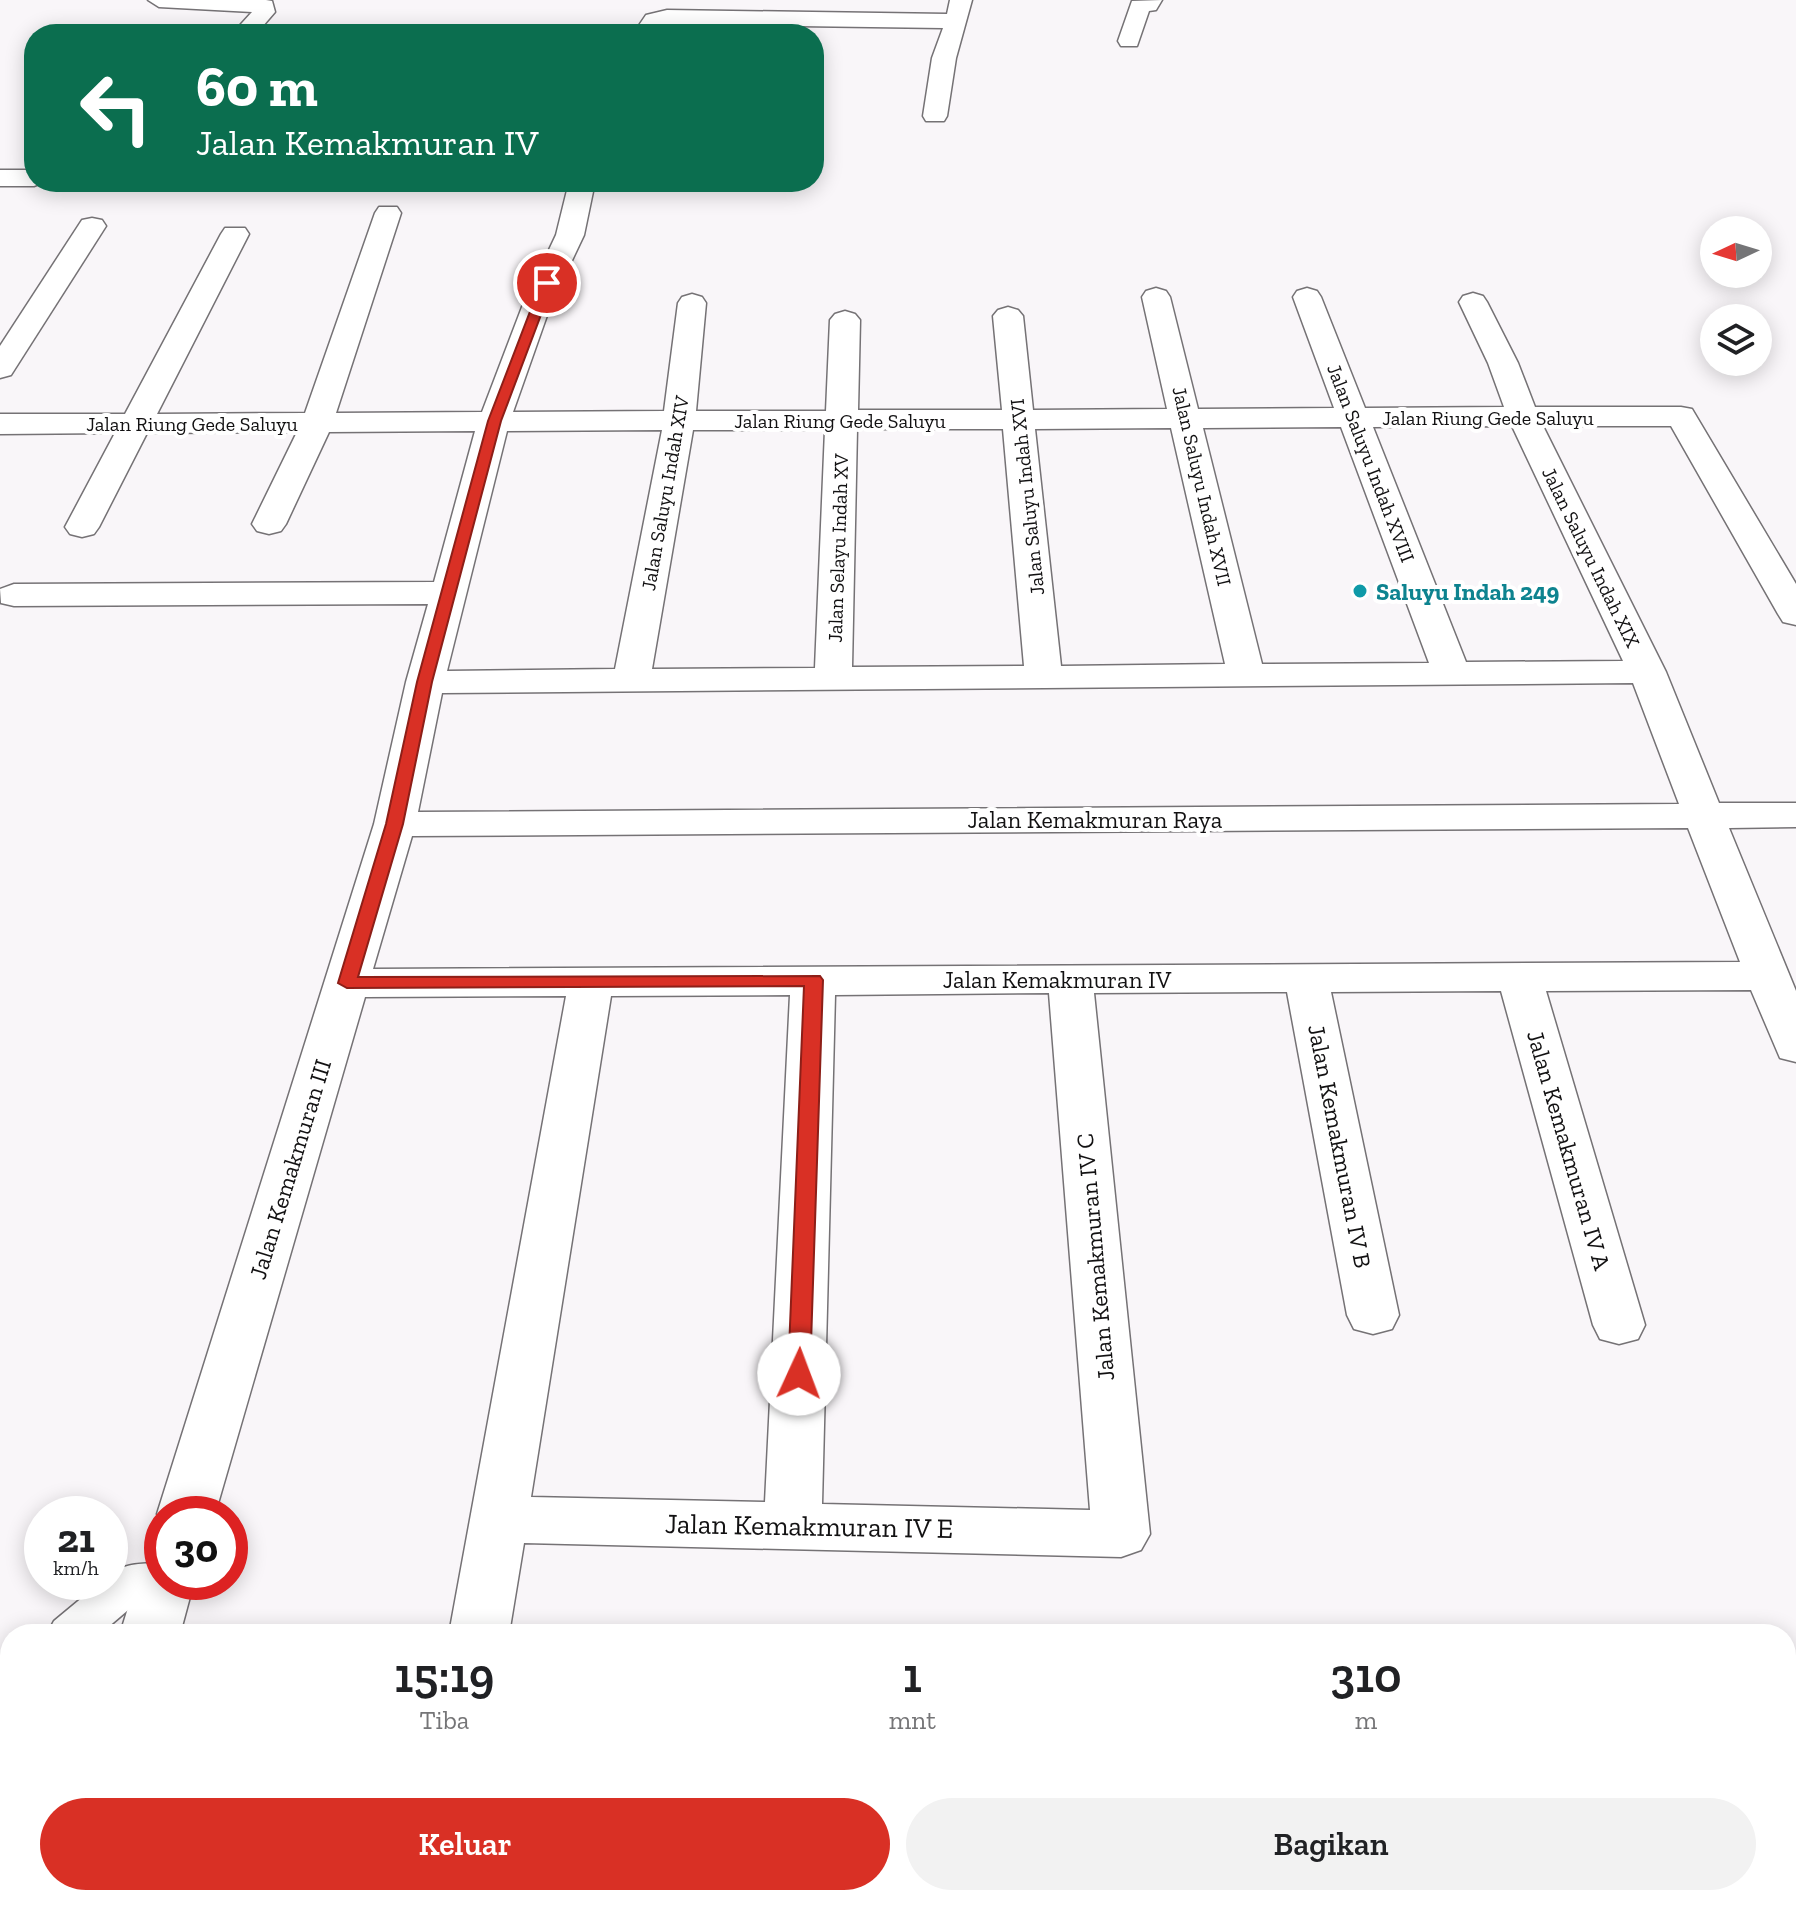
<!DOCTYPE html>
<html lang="id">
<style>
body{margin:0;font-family:"Zilla Slab",serif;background:#f2f2f2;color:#202124;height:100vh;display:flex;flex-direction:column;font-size:30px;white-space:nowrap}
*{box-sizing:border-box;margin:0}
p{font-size:26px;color:#757577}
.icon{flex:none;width:44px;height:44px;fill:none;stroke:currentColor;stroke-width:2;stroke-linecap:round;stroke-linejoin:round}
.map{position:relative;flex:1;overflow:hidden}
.side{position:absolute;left:0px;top:1624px;width:1796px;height:282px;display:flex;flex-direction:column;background:#fff;border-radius:32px 32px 0 0;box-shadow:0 4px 20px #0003}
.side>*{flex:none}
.top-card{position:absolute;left:24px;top:24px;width:800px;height:168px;border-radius:32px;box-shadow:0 4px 20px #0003;background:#0b6e4f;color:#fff;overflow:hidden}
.needle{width:52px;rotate:266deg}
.fabs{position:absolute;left:1700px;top:216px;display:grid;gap:16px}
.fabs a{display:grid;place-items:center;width:72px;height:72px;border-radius:50%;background:#fff;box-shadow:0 4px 20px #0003;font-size:40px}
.speed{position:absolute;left:24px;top:1496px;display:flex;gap:16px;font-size:40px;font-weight:700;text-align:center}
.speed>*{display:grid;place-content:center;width:104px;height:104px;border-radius:50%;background:#fff;box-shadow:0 4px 20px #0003;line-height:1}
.speed small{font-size:20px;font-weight:400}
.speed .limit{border:12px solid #d22;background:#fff;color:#111}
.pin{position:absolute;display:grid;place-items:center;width:68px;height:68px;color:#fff;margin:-34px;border:4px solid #fff;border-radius:50%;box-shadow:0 2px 8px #0007}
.me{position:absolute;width:88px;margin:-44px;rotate:2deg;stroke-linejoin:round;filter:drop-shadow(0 0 6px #0008)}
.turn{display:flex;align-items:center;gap:28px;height:168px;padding:0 40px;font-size:36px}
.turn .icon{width:104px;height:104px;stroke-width:2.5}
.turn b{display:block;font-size:56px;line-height:68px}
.eta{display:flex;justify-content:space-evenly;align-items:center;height:136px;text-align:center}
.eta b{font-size:48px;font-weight:600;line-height:56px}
.action{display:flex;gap:16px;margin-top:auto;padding:16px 40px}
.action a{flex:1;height:92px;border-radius:48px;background:#d93025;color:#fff;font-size:32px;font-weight:600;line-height:92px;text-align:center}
.action a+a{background:#f2f2f2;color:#202124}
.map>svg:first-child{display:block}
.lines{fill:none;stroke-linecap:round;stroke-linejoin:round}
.service-casing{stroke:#757275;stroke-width:3}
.minor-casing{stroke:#757275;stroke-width:3}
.service{fill:#fff;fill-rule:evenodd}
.minor{fill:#fff;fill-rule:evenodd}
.route{fill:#d93025;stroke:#8d1f18;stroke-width:2}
.culture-dot{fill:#0f9aa8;stroke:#fff;stroke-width:3}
.labels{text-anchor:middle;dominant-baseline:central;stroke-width:8;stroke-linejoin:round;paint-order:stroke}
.far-street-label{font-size:20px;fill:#121112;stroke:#fff}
.culture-label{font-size:24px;font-weight:bold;fill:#0d838f;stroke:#fff;text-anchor:start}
.street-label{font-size:24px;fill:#121112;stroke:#fff}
.near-street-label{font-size:28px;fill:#121112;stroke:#fff}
</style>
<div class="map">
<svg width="1796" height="1905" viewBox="0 0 1796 1905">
<rect width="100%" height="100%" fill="#f9f6f9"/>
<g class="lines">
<!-- service casing -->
<g class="service-casing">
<g id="service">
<path d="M162 1563V1582H182L177 1592 141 1599 100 1634H47L54 1621 101 1582H110V1575C125 1562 144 1564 162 1563Z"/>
<path d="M10 1695V1756L0 1760V1698Z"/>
</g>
</g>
<!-- minor casing -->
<g class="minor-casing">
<g id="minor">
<path d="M148 0H266L272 1 275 12 256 34H232L252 12 159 7Z"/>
<path d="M950 0H972L956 58 947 116 944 121H926L923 116 932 58 943 28 667 24 662 25 655 34H633L646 15 667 10 947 14Z"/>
<path d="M1162 0 1156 10 1149 11 1137 46H1121L1118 41 1132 1Z"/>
<path d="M0 170H34V182H44L34 186H0Z"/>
<path d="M569 182H595L584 235 550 307 513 412 664 411 678 303 682 297 692 294 702 297 706 303 696 411H826L830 320 835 314 845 311 855 314 860 320 858 410H1002L993 316 998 310 1008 307 1018 310 1023 316 1033 410 1167 409 1142 297 1146 291 1156 288 1166 291 1170 297 1198 409 1334 408 1293 297 1297 291 1307 288 1317 291 1321 297 1365 408 1504 407 1488 363 1459 302 1463 296 1473 293 1483 296 1487 302 1518 363 1535 407H1681L1692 409 1796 584V625L1783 622 1778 614 1671 426H1543L1666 672 1719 803H1796V827L1729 828 1796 991V1062L1780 1058 1751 990 1546 991 1645 1325 1638 1339 1619 1344 1600 1339 1593 1325 1501 991 1331 992 1399 1315 1392 1329 1373 1334 1354 1329 1347 1315 1287 992 1094 993 1150 1534 1141 1550 1121 1557 524 1543 509 1634H449L566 996 365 997 215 1514H162V1523L157 1514 374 824 406 682 428 604 14 606 1 603 0 589 14 584 434 582 475 431 329 432 286 524 281 531 269 534 257 531 252 524 297 432 147 433 99 527 94 534 82 537 70 534 65 527 115 433 0 434V414H125L221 234 225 228H245L249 234 157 414 305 413 375 213 379 207H397L401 213 336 413 482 412 522 307 556 235ZM1512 426 1623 661 1466 662 1373 427ZM1341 427 1429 663 1262 664 1203 428ZM1171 428 1225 664 1061 666 1035 429ZM857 429H1003L1024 666 852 667ZM662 430 615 669 447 671 507 431ZM693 430H825L815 668 652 669ZM1633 683 1679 804 418 812 442 693ZM1688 828 1740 962 373 969 412 836ZM1049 993 1090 1510 822 1504 835 995ZM790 995 765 1502 531 1497 611 996Z"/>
<path d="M92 218 102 220 106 226 11 375 0 378V346L82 220Z"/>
<path d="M162 1559V1582H194L180 1634H120L136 1582 144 1565Z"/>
<rect x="1786" y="1773" width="10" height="56"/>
</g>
</g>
<!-- service -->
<use href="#service" class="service"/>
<!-- minor -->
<use href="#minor" class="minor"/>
</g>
<!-- route -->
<path class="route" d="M547 279 553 283 501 421 432 682 403 824 358 977 820 976 823 980 810 1374 807 1380 799 1382 791 1380 788 1374 804 986 347 988 338 983 386 824 417 682 488 421 541 283Z"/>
<!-- markers -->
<circle class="culture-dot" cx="1360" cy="591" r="8"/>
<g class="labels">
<!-- far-street labels -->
<g class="far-street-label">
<text x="1488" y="418">Jalan Riung Gede Saluyu</text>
<text x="840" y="421">Jalan Riung Gede Saluyu</text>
<text x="192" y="424">Jalan Riung Gede Saluyu</text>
<text transform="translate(1371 463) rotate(69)">Jalan Saluyu Indah XVIII</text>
<text transform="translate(1202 486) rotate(77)">Jalan Saluyu Indah XVII</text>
<text transform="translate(665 493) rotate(-80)">Jalan Saluyu Indah XIV</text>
<text transform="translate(1027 497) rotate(-96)">Jalan Saluyu Indah XVI</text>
<text transform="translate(838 548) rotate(-88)">Jalan Selayu Indah XV</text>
<text transform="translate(1591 557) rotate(64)">Jalan Saluyu Indah XIX</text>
</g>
<!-- culture labels -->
<g class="culture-label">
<text x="1376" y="591">Saluyu Indah 249</text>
</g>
<!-- street labels -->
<g class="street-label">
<text x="1095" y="819">Jalan Kemakmuran Raya</text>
<text x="1057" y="979">Jalan Kemakmuran IV</text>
<text transform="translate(1340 1146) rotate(79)">Jalan Kemakmuran IV B</text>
<text transform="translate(1569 1150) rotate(74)">Jalan Kemakmuran IV A</text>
<text transform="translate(290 1169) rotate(-73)">Jalan Kemakmuran III</text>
<text transform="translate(1095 1257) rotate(-95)">Jalan Kemakmuran IV C</text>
</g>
<!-- near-street labels -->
<g class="near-street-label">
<text transform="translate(809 1526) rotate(1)">Jalan Kemakmuran IV E</text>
</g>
</g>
</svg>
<div class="fabs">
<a><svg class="needle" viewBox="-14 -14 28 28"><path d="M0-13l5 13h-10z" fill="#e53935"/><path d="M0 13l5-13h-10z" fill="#757577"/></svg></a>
<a><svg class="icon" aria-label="layers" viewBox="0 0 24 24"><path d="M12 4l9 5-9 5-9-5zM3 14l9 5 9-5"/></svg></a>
</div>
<div class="speed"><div>21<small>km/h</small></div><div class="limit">30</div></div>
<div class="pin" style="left:547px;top:283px;background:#d93025"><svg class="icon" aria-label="arrive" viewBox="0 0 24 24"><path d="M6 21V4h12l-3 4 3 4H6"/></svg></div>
<svg class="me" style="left:799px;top:1374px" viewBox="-20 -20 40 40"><circle r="19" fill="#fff"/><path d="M0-13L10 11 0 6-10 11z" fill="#d93025"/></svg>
<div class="top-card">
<div class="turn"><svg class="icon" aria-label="left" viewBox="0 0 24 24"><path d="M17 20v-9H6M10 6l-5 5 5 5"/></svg><div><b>60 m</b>Jalan Kemakmuran IV</div></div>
</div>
<section class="side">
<div class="eta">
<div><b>15:19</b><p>Tiba</p></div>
<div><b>1</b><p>mnt</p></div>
<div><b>310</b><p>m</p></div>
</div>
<div class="action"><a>Keluar</a><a>Bagikan</a></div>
</section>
</div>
